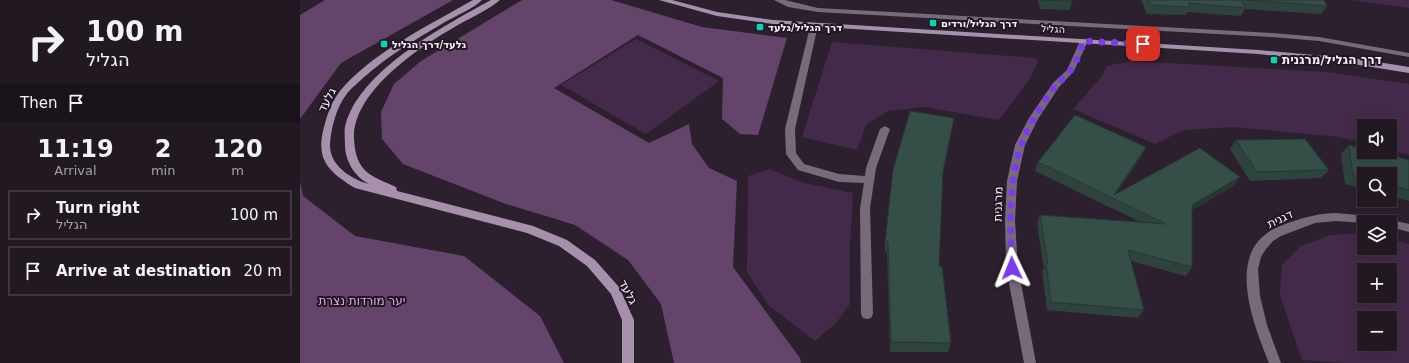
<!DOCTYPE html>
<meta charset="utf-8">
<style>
body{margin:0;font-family:"DejaVu Sans","Noto Sans Hebrew",sans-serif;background:#29212a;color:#f1f3f6;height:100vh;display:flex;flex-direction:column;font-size:15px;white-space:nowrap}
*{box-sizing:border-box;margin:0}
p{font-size:13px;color:#a2a0a5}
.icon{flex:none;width:22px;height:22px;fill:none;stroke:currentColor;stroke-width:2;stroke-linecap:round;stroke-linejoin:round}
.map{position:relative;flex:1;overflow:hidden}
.panel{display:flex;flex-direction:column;background:#211822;width:300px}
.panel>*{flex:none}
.top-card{background:#211822;color:#f1f3f6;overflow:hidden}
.fabs{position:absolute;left:1057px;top:119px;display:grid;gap:8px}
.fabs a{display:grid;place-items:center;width:40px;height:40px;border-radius:0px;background:#211822;box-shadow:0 4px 16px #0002,0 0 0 1px #3e3740;font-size:20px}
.pin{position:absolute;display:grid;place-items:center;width:34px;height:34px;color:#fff;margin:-17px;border-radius:8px;box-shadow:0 2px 6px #0006}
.me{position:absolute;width:44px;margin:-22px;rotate:358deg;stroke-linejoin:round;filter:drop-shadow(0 0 3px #0008)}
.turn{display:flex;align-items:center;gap:14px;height:84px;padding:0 20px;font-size:18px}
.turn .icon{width:52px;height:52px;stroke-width:2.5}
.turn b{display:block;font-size:28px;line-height:34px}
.then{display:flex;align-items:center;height:38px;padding:0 20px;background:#0003;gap:8px;font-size:15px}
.eta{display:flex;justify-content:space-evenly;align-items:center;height:68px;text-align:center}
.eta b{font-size:24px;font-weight:700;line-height:28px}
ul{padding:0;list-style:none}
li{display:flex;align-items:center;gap:12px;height:50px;margin:0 8px 6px;padding:0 12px;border:2px solid #3e3740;border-radius:0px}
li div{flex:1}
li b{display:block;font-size:15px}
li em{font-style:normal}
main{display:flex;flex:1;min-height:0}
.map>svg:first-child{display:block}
.green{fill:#442a4a;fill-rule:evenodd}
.forest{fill:#64446a}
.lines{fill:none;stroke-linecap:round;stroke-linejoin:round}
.lane{fill:#78697b;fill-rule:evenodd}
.street{fill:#78697b;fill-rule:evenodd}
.secondary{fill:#a790ac;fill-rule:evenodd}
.wall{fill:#2e433e}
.shaded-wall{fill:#263732}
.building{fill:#364e48;stroke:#263732}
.route{stroke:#7c3aed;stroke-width:7;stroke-dasharray:0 12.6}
.poi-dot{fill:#07d5b6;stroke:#221624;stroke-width:1.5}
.labels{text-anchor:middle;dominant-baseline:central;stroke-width:4;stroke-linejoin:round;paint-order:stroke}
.far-poi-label{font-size:10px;font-weight:bold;fill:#f8eff9;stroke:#221624;text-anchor:start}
.far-street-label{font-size:10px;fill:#f8eff9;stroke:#221624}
.poi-label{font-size:12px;font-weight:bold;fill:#f8eff9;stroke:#221624;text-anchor:start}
.street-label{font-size:12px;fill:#f8eff9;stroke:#221624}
.park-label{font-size:12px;fill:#dda9e7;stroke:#221624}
</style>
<main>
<section class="panel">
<div class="top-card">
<div class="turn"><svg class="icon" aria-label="right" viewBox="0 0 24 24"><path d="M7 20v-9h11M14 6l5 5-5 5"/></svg><div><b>100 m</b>הגליל</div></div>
<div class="then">Then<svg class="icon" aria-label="arrive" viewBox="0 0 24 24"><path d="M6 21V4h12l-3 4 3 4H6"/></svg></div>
</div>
<div class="eta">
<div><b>11:19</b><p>Arrival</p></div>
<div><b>2</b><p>min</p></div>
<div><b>120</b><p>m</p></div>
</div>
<ul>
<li><svg class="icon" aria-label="right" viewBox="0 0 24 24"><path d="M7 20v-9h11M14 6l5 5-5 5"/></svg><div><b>Turn right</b><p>הגליל</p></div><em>100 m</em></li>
<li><svg class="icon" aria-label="arrive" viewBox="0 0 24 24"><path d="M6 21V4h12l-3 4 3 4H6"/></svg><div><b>Arrive at destination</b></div><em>20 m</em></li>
</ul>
</section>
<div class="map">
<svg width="1109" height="363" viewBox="0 0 1109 363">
<rect width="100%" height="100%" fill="#2c202e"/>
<!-- green -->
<g class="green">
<path d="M1051 0H1109V8Z"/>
<path d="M336 39 419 81 346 134 261 85Z"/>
<path d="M532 42 735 58 738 62 729 80 699 120 624 107 588 111 566 125 557 150 502 137Z"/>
<path d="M831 61 1026 72 1109 84V155L1090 150V126H1064V143L1039 137 934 127 883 130 855 144 773 109 802 76 807 66Z"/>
<path d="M470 169 500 182 553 193 550 244V304L536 323 515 341 468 305 447 272 448 176Z"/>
<path d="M1064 233V248H1090V239L1109 244V363H1046L1002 360 980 295 982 265 1001 246 1031 235ZM1064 270H1090V296H1064ZM1064 318H1090V344H1064Z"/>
</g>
<!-- forest -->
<g class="forest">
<path d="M25 0H153L41 63 0 119V15Z"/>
<path d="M222 0H311L402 27 487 38 458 135 440 134 422 119 423 78 338 35 254 88 349 143 389 124 392 144 409 168 437 181 433 267 500 358 501 363H374L361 304 328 260 275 225 206 204 103 164 82 139 81 112 94 84 121 61Z"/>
<path d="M0 182 3 196 55 236 164 256 240 316 264 363H0Z"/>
</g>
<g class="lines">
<!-- lane -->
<path class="lane" d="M474 0H485L518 8 972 33 1019 37 1109 53V57L1019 41 972 37 518 12 488 7Z"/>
<!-- street -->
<g class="street">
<path d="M511 23H514L518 25 495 129 496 153 504 164 539 174 565 176 566 168 580 129 585 126 590 129 576 168 570 208 573 314 571 318 567 319 563 318 561 314 560 208 564 183 539 182 498 170 486 154 485 129Z"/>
<path d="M781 39H784L788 41 774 71 759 87 738 119 725 145 717 181 715 221 718 267 736 363H724L706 267 705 221 707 181 715 145 729 118 753 83 767 70Z"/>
<path d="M1036 213 1079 217 1109 224V232L1090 227V222L1064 223 1036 221 1015 223 981 236 973 241 966 249 961 257 958 269 960 296 967 325 981 363H969C955 328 928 262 966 234 973 228 983 225 991 222 1006 217 1020 213 1036 213Z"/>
</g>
<!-- secondary -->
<g class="secondary">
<path d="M173 0H182C173 9 157 15 145 22 116 39 88 56 63 78 57 84 50 89 46 95 36 108 31 129 30 144 29 165 51 179 69 184 55 177 45 161 45 145 45 139 44 132 45 127 58 71 144 26 191 0H200C190 9 170 18 158 25 121 46 52 91 54 139 56 172 69 175 96 187L97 191 233 226 267 240 295 260 319 287 334 320V363H322V320L311 294 287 266 259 246 227 233 55 188C29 172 15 160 24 127 27 115 32 101 40 91 70 54 131 24 173 0Z"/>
<path d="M359 0H372L417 12 473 20 958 50 1059 59 1109 67V73L1059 65 958 54 473 24 417 16Z"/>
</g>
</g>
<!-- wall -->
<g class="wall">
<path d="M738 0H772V1L770 10 740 9Z"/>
<path d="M841 0H1024L1027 6 1021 14 945 9 941 16 887 12 886 15 847 14Z"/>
<path d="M652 129 643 174 639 266 651 343 648 352H590L587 253 585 252V242Z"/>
<path d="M936 140 1029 170 1021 178 950 181 930 149Z"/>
<path d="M1049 145 1109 160V201L1090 196V174H1064V189L1045 184 1041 154Z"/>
<path d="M842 156 816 193 940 177 934 186 892 210V267L886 276 831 261 844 310 838 318 747 310 742 271 744 268 737 224 740 215 840 222 735 171 738 162Z"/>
</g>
<!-- shaded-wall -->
<g class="shaded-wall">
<path d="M654 118 652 129 641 182 643 171Z"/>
<path d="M846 147 842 156 813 198 814 195Z"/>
<path d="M940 177 934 186 886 213 892 205Z"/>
</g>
<!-- building -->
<g class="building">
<path d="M742 0H772V1Z"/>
<path d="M848 0H941L945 8 888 3 890 7 851 5Z"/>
<path d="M946 0H1024L1027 6Z"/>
<path d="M610 111 654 118 643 171 639 266H642L651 343 591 342 588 242H585L593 170Z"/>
<path d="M775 115 846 147 814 195 900 148 940 177 892 205V267L828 250 844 310 751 302 746 263H748L740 215 866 224 738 162Z"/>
<path d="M1005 139 1029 170 957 172 936 140Z"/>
<path d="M1049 145 1064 149V152H1077L1109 160V190L1090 185V174H1064V178L1053 175Z"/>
</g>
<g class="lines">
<!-- route -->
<path class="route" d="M712 268C710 216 706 163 735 117 742 106 749 93 757 84 761 80 766 76 770 71 777 62 780 51 784 41L843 44"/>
</g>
<!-- markers -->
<g class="poi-dot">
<rect x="629" y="19" width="8" height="8" rx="2"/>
<rect x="456" y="23" width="8" height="8" rx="2"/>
<rect x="80" y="40" width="8" height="8" rx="2"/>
<rect x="970" y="56" width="8" height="8" rx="2"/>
</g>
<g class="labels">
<!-- far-poi labels -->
<g class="far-poi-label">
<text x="641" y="23">דרך הגליל/ורדים</text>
<text x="468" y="27">דרך הגליל/גלעד</text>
<text x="92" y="44">גלעד/דרך הגליל</text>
</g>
<!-- far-street labels -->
<g class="far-street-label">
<text transform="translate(753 29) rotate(3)">הגליל</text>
</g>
<!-- poi labels -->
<g class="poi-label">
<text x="982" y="60">דרך הגליל/מרגנית</text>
</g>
<!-- street labels -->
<g class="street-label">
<text transform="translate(27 100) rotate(-63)">גלעד</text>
<text transform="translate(698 204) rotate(-88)">מרגנית</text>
<text transform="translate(980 219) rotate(-25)">דגנית</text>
<text transform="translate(328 292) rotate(62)">גלעד</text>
</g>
<!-- park labels -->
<g class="park-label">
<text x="62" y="301">יער מורדות נצרת</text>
</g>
</g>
</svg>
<div class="fabs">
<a><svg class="icon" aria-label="sound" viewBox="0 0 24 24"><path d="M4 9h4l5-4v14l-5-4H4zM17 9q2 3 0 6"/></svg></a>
<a><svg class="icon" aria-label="search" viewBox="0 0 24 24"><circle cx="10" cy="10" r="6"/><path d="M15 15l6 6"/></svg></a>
<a><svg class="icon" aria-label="layers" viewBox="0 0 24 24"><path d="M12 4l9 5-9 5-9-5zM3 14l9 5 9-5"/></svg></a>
<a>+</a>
<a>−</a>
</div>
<div class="pin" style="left:843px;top:44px;background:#d93025"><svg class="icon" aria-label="arrive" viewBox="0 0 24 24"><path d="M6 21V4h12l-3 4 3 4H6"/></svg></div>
<svg class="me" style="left:712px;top:268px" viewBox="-20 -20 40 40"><path d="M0-17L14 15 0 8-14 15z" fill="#7c3aed" stroke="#fff" stroke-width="4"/></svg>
</div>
</main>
